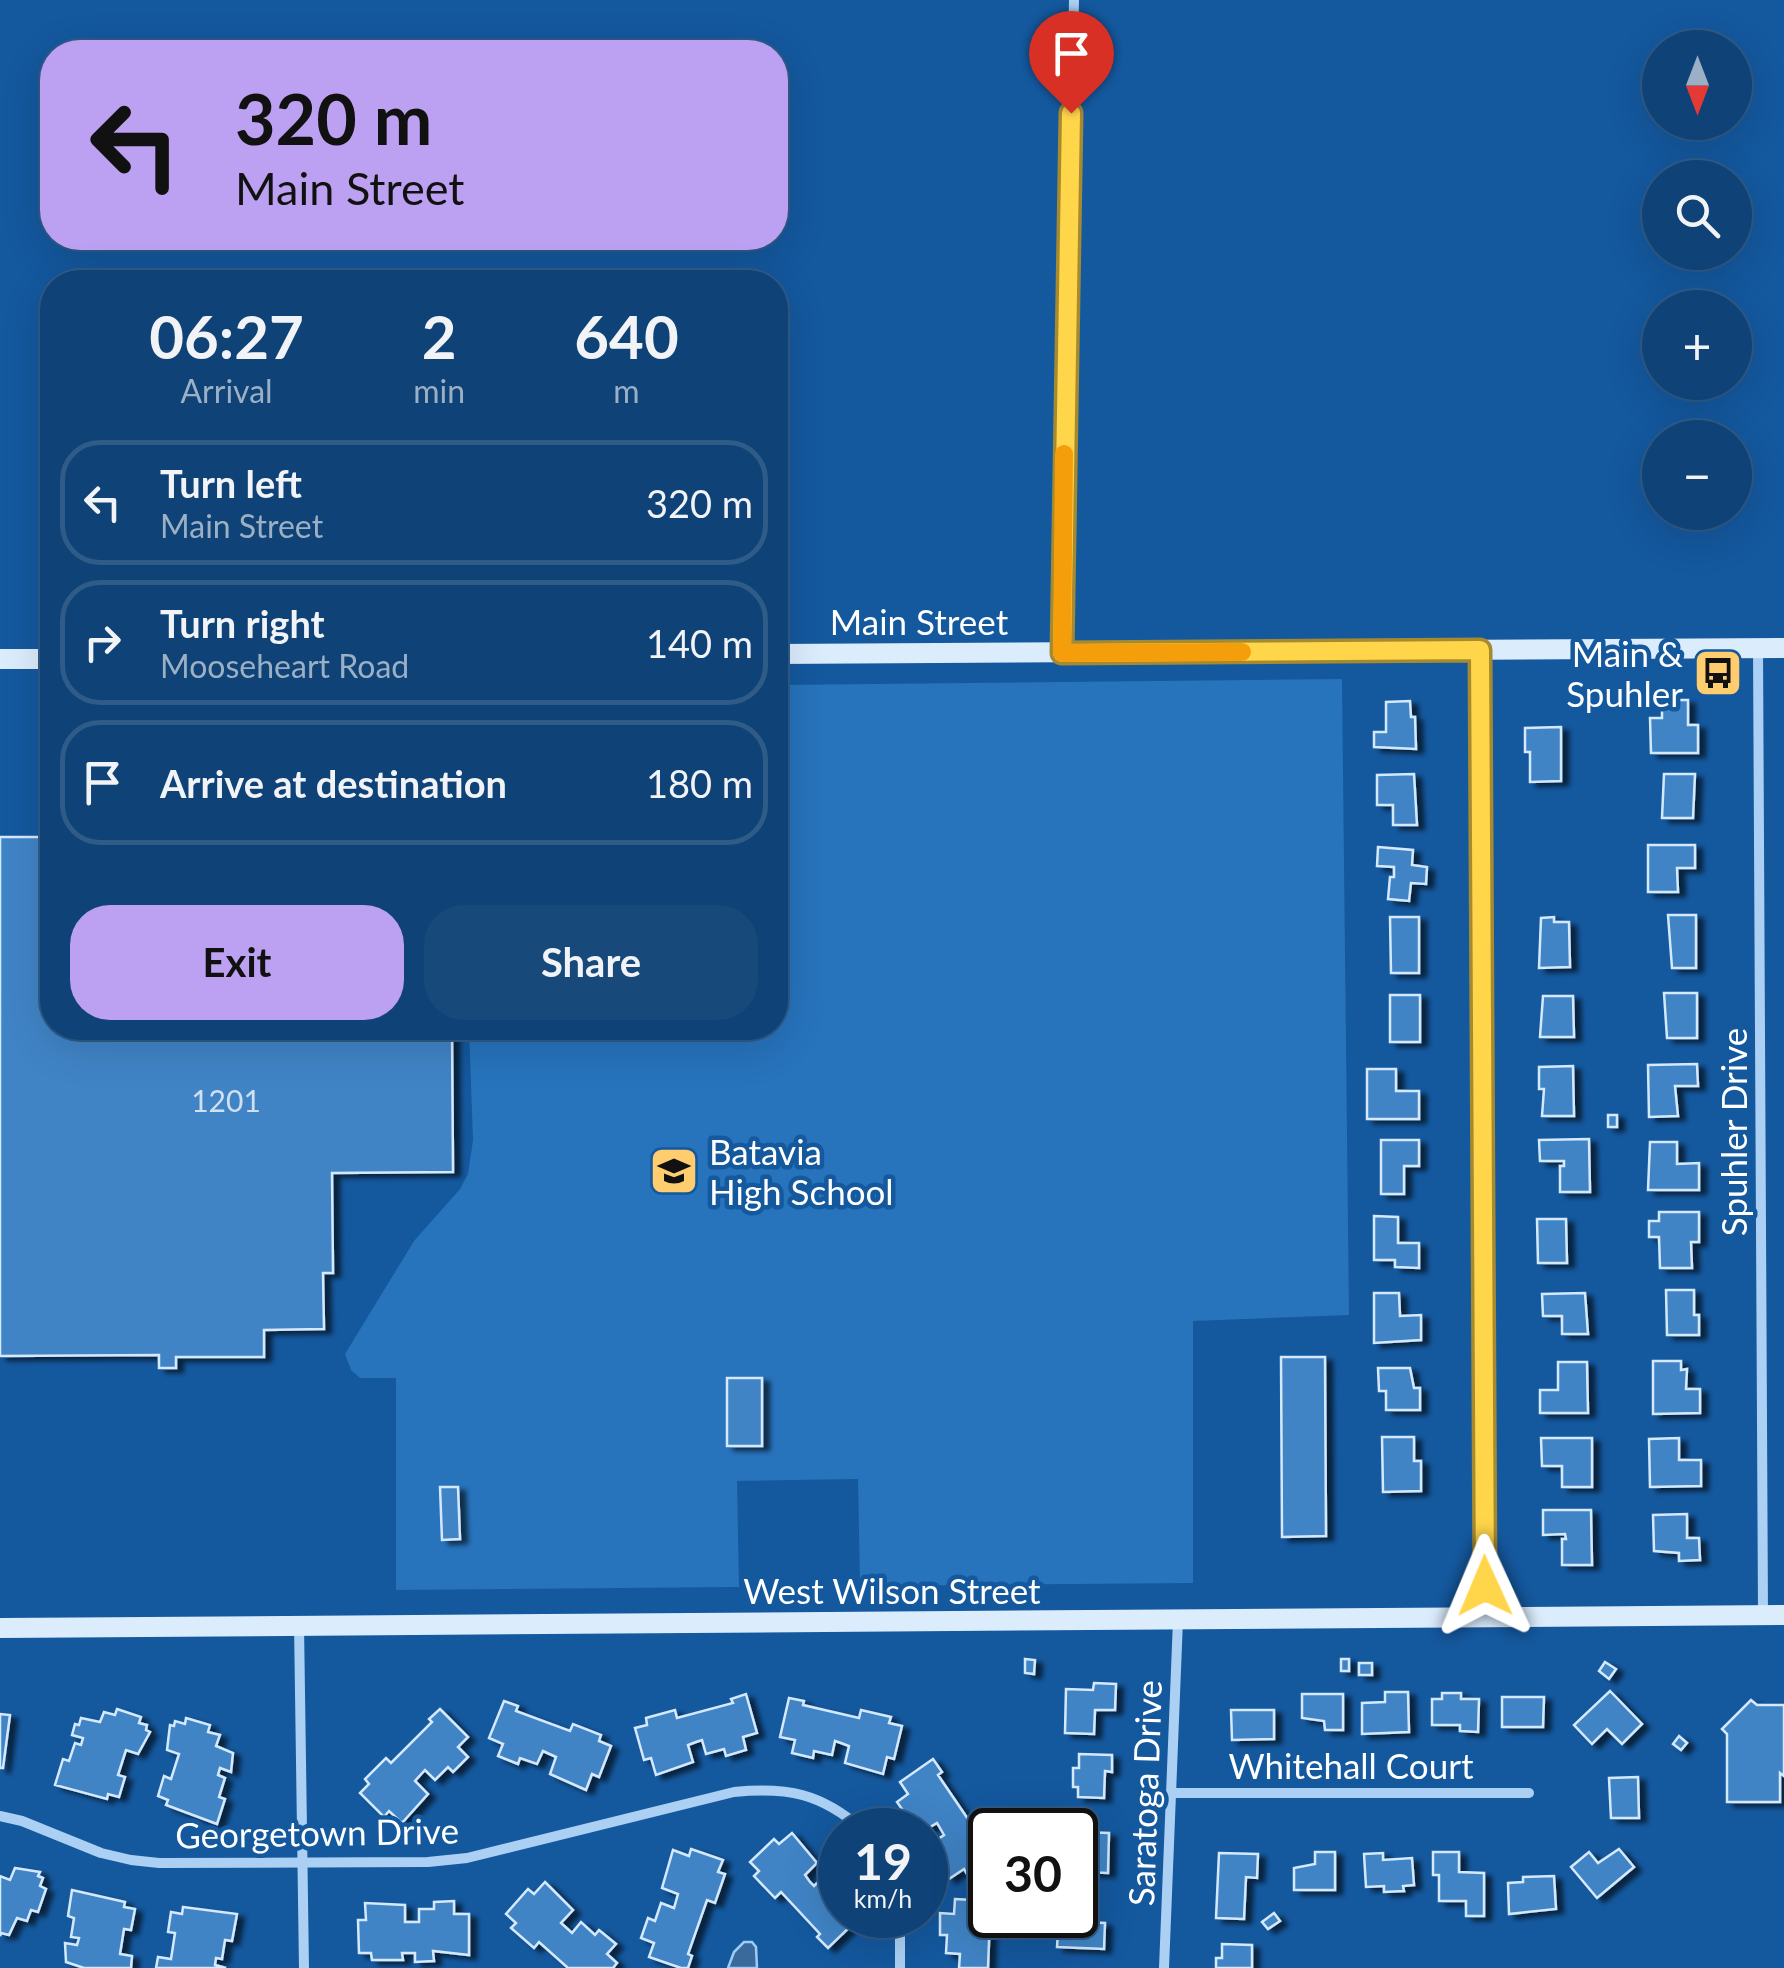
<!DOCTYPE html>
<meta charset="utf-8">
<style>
body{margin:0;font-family:Lato,sans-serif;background:#18497b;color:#f1f3f6;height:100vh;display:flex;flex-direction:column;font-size:38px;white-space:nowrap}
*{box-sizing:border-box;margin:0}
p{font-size:32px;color:#9bb0c5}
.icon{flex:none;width:55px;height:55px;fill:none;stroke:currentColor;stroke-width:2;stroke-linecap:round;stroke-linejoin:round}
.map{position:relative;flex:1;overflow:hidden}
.side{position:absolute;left:40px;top:270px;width:748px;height:770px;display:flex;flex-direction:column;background:#0f4276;border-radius:40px;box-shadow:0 10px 40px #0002,0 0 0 2px #2f5b88}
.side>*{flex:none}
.banner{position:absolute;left:40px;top:40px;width:748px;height:210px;border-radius:40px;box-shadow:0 10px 40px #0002,0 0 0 2px #2f5b88;background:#bca0f2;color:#111;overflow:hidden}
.needle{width:65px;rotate:180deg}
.tools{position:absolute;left:1642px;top:30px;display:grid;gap:20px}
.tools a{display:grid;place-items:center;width:110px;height:110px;border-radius:50%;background:#0f4276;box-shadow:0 10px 40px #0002,0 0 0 2px #2f5b88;font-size:50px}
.speed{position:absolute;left:818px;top:1808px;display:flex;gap:20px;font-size:50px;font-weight:700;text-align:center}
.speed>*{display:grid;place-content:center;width:130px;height:130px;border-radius:50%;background:#0f4276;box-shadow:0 10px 40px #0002,0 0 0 2px #2f5b88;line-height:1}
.speed small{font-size:25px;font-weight:400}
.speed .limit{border:5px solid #111;border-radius:15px;background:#fff;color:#111}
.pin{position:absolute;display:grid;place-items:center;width:85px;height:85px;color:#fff;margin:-102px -42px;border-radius:50% 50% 50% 0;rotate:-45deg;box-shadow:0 0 10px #0007}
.pin .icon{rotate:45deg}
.me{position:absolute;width:110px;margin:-55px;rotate:359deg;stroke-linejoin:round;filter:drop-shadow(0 0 8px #0008)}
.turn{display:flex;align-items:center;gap:35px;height:210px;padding:0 30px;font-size:45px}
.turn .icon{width:130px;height:130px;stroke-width:2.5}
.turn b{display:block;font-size:70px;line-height:85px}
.eta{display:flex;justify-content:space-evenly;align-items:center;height:170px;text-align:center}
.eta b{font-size:60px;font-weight:700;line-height:70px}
.cta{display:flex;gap:20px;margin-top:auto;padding:20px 30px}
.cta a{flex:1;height:115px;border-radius:40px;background:#bca0f2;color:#111;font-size:40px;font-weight:700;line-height:115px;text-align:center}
.cta a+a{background:#18497b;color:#f1f3f6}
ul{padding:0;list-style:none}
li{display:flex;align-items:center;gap:30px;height:125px;margin:0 20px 15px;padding:0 10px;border:5px solid #2f5b88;border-radius:40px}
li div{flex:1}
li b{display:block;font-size:38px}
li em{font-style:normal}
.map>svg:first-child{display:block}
.green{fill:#2773bc}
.water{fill:#396a9b;stroke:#9dccf6;stroke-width:2.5}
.building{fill:#4184c6;stroke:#d4e9fd;stroke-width:2.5;filter:url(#shadow)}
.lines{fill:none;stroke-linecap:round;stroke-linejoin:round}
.minor{stroke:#abd0f4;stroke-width:10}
.secondary{stroke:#dbecfd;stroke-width:20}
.route-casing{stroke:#a68a30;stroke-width:25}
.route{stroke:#ffd54a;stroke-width:18}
.slow{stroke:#f59e0b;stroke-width:18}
.labels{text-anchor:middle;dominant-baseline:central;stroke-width:9;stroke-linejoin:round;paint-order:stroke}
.number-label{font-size:30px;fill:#d0e0f1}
.street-label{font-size:35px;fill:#fff;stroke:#14589e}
.poi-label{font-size:35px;fill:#fff;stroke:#14589e;text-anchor:end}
</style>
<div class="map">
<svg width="1784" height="1968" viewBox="0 0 1784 1968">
<defs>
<filter id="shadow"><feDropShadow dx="7" dy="4" stdDeviation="2.5" flood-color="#0009"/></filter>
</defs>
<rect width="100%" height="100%" fill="#14589e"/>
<!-- green -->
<path class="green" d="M1342 679 1349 1315 1193 1321V1583L860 1586 858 1479 737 1481 739 1587 396 1590V1378H360L351 1370 345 1354 414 1241 460 1189 468 1174 473 1140 469 1028H775V685Z"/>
<!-- water -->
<path class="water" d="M744 1942H752L756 1947 757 1968H728L734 1952Z"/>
<!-- building -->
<g class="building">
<path d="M1662 700H1688V725H1698V753H1651L1650 718H1662Z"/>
<path d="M1410 701 1411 717H1415L1416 749 1374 747V732H1386V702Z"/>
<path d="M1561 727V781L1530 782V752H1525V728Z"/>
<path d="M1414 774 1417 825H1393V805H1377V775Z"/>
<path d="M1664 774H1695L1693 818H1662Z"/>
<path d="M0 837H52V1028H452L453 1172 332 1173 333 1273H323L324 1329 264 1330V1357H176V1368H159V1355L0 1356Z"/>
<path d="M1648 845H1695V868H1677L1678 892H1648Z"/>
<path d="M1378 847 1413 850 1412 865 1427 867 1426 884 1411 883 1409 901 1388 899 1390 877H1394V867L1377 866Z"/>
<path d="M1668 915H1696V968H1672Z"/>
<path d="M1390 917H1419V973H1391Z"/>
<path d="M1554 917V922H1569L1570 967 1539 968 1541 918Z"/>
<path d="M1664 993H1697V1038H1667Z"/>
<rect x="1390" y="995" width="30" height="47"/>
<path d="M1543 996H1573L1574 1037H1540Z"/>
<path d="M1697 1064 1698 1086H1675L1678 1116 1649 1117 1648 1065Z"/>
<path d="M1573 1066 1574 1116H1542L1544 1089H1539V1067Z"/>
<path d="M1367 1069H1396V1091H1419V1119H1367Z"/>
<rect x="1608" y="1115" width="9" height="12"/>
<path d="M1589 1139 1590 1192H1560V1166H1564V1161H1540L1539 1140Z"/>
<path d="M1381 1140H1419V1166H1404V1194H1381Z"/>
<path d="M1650 1142H1677V1164L1699 1163V1190H1648Z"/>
<path d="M1659 1212H1699V1242H1691L1692 1268H1660L1659 1237H1649V1221H1659Z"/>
<path d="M1374 1216 1398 1217V1243H1419V1268L1395 1267V1260H1374Z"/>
<path d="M1537 1219H1566L1567 1263H1538Z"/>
<path d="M1666 1290H1694V1315H1699V1335H1667Z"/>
<path d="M1374 1293H1399L1400 1316 1421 1315V1340L1374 1343Z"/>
<path d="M1585 1293 1588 1334H1562V1316H1543L1542 1294Z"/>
<path d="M1281 1357H1325L1326 1536 1282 1537Z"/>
<path d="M1653 1361H1681V1370L1687 1369 1686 1389H1700V1413L1653 1414Z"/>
<path d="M1558 1362H1587L1588 1413H1540V1390H1558Z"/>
<path d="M1378 1368H1410L1414 1388H1420V1410H1386V1391H1379Z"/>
<rect x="727" y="1378" width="35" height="68"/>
<path d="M1382 1437H1414V1461H1421V1491L1383 1492Z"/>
<path d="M1541 1438H1592V1487H1562V1466H1542Z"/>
<path d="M1679 1438V1460H1701V1486L1650 1487 1649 1439Z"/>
<path d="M440 1487H458L460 1539 442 1540Z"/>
<path d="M1543 1510H1591L1592 1565H1562V1539H1566L1565 1534 1543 1535Z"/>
<path d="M1687 1514V1538H1699L1700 1560 1679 1561V1553L1654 1551 1653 1515Z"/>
<path d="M1025 1659 1035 1660 1034 1674 1025 1673Z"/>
<rect x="1341" y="1659" width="8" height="12"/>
<path d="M1605 1662 1616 1669 1609 1679 1599 1671Z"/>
<rect x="1359" y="1663" width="13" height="12"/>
<path d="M1094 1683 1116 1684 1115 1710H1095L1094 1734 1065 1733 1066 1689 1093 1690Z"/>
<path d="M1610 1691 1642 1724 1622 1744 1607 1729 1592 1744 1574 1725Z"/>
<path d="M1385 1692H1408L1409 1732 1362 1734V1703L1385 1702Z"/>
<path d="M1442 1693H1461V1699H1479L1478 1732 1460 1731V1725H1432V1699H1442Z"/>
<path d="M746 1694 757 1733 743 1737 746 1750 726 1756 724 1749 706 1754 702 1740 696 1742 688 1745 693 1762 656 1775 651 1758 644 1760 635 1728 647 1725 646 1718 675 1710 677 1718 733 1703 731 1699Z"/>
<path d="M1302 1694H1343V1730H1325L1324 1721 1302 1718Z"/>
<path d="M1502 1697H1544L1543 1727H1502Z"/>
<path d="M789 1698 804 1701 803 1705 859 1718 861 1710 891 1717 889 1723 902 1726 894 1759 887 1757 883 1774 845 1763 849 1746 841 1743 835 1741 832 1755 814 1751 813 1758 792 1753 795 1740 780 1737Z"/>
<path d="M1751 1700 1757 1705H1784V1776L1780 1773V1802H1727V1734L1722 1729Z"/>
<path d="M504 1701 518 1706 516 1711 570 1731 573 1724 601 1735 599 1741 611 1746 599 1777 592 1774 586 1790 550 1774 556 1757 543 1751 537 1764 520 1758 518 1764 498 1756 503 1744 489 1738Z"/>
<path d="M117 1709 141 1717 139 1723 147 1725 146 1730 150 1732 138 1754 126 1750 118 1775 125 1777 119 1797 108 1794 107 1799 55 1785 63 1759 69 1761 75 1743 81 1745 83 1738 72 1735 75 1724 79 1725 81 1718 100 1722 104 1712 115 1715Z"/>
<path d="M440 1709 468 1737 458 1747 468 1757 453 1772 448 1767 435 1780 425 1770 415 1781 428 1794 402 1823 389 1811 384 1817 360 1793 369 1784 365 1779 386 1758 391 1763 432 1722 429 1719Z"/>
<path d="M1231 1710H1274V1739L1232 1740Z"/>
<path d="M0 1714 10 1715 3 1768H0Z"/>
<path d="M186 1718 210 1725 208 1732 220 1735 216 1746 233 1753 231 1772 220 1768 218 1775 225 1778 219 1797 225 1799 217 1824 166 1805 168 1800 158 1796 164 1776 171 1779 179 1754 167 1750 170 1725 174 1726 175 1721 185 1724Z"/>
<path d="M1679 1736 1687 1743 1681 1750 1673 1744Z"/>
<path d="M1079 1754 1112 1755V1772L1105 1771 1104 1798 1078 1797V1787H1073V1768H1079Z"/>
<path d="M933 1759 942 1772 938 1775 970 1822 977 1818 990 1837V1861L968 1876 964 1869 949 1879 929 1845 944 1835 940 1828 937 1823 925 1830 915 1816 909 1819 897 1802 908 1794 900 1782Z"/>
<path d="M1638 1777 1639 1818H1611L1609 1778Z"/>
<path d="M1083 1832 1109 1833 1108 1873 1082 1872Z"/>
<path d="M792 1833 817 1863 805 1875 810 1882 814 1886 824 1876 837 1890 840 1887V1915H852L857 1920 828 1948 817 1937 820 1934 781 1892 775 1898 754 1876 759 1871 750 1862 774 1839 779 1844Z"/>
<path d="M691 1849 723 1860 718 1872 725 1874 715 1903 707 1900 688 1954 692 1956 688 1968H681L649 1957 654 1943 641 1938 648 1918 655 1921 661 1903 674 1908 678 1894 662 1888 673 1850 689 1856Z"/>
<path d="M1619 1849 1634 1867 1597 1898 1571 1867 1589 1852 1598 1863Z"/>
<path d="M1315 1852H1335V1890H1294V1868L1315 1864Z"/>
<path d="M1433 1852H1459V1872L1484 1873V1916H1466V1901H1439V1875H1433Z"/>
<path d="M1219 1853 1258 1854 1257 1878 1246 1877 1244 1919 1216 1918Z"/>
<path d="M1383 1853V1860L1412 1858 1414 1885 1403 1886 1404 1891 1384 1892V1886L1366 1887 1364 1854Z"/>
<path d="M15 1868 40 1872 38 1876 43 1878 40 1886 46 1889 38 1912 31 1910 27 1921 17 1918 9 1935 1 1933 0 1936V1876L10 1880Z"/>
<path d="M1554 1876 1556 1909 1509 1914 1508 1883 1523 1882V1877Z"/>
<path d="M545 1882 573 1910 561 1923 572 1933 581 1922 595 1935 599 1930 616 1944 607 1954 617 1963 613 1968H568L539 1942 534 1948 511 1928 516 1923 506 1914 528 1889 534 1894Z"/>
<path d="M72 1890 125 1902 124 1907 135 1909 131 1930 124 1929 120 1954 132 1956 131 1968H84L66 1962 65 1943 77 1945 79 1938 71 1937 74 1918 68 1916Z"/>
<path d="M955 1899 990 1901V1915H994L990 1916 988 1968H959L960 1954 946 1953 947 1935H940V1913L954 1914Z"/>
<path d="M454 1901V1914H469V1955L433 1951 434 1961 415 1962V1953H402L403 1960H372L371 1953H359L358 1920H366L365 1903 405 1905V1922H419V1909H434V1902Z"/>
<path d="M1075 1902H1087L1086 1922 1105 1923 1104 1949 1057 1947 1059 1915H1075Z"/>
<path d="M183 1907 237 1914 232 1941 225 1940 222 1959 216 1958 215 1965 226 1968H156L158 1957 171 1959 175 1933 168 1932 171 1912 182 1914Z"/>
<path d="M1274 1913 1280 1921 1268 1929 1262 1922Z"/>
<path d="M1222 1944 1252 1945V1968H1216V1958H1222Z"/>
</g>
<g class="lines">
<!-- minor -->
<g class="minor">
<path d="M1758 648 1763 1614"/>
<path d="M1480 650 1485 1616"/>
<path d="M1062 652 1074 0"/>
<path d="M299 1624 304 1968"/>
<path d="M1172 1793H1529"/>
<path d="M0 1816 22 1821 101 1853 131 1860 159 1863 428 1862 467 1858 734 1792C788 1787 821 1793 863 1830"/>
<path d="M900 1915V1968"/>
<path d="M1164 1968 1178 1620"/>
</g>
<!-- secondary -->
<g class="secondary">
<path d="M775 654 1784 648"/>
<path d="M0 659H52"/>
<path d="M0 1628 1784 1615"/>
</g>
</g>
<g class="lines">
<!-- route casing -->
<g class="route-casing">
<path id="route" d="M1071 113 1062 653 1480 650 1485 1586"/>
</g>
<!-- route -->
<use href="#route" class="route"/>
<!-- slow -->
<path class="slow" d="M1064 454 1062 653 1242 652"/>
</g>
<!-- icons -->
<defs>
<g id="bus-square" transform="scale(2.5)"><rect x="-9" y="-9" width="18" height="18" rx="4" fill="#ffcd6e" stroke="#14589e"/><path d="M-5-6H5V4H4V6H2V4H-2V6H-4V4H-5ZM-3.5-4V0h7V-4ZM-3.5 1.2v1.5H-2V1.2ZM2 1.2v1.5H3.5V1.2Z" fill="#111"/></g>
<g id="school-square" transform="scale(2.5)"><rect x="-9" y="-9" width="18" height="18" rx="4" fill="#ffcd6e" stroke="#14589e"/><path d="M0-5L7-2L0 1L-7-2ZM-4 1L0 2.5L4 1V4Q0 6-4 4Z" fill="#111"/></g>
</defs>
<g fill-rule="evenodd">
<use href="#bus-square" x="1718" y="673"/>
<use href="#school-square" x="674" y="1171"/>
</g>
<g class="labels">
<!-- number labels -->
<g class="number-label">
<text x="226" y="1100">1201</text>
</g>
<!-- street labels -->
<g class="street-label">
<text x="919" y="621">Main Street</text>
<text transform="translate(1733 1132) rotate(-90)">Spuhler Drive</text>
<text x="892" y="1590">West Wilson Street</text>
<text x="1351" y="1765">Whitehall Court</text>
<text transform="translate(1144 1793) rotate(-88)">Saratoga Drive</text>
<text transform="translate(317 1832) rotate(-1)">Georgetown Drive</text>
</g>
<!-- poi labels -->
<g class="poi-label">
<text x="1683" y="653">Main &amp;<tspan x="1683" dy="40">Spuhler</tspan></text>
<text x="709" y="1151" text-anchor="start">Batavia<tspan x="709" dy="40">High School</tspan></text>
</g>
</g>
</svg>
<div class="tools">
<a><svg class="needle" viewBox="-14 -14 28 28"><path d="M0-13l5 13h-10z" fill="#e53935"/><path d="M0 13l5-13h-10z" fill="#9bb0c5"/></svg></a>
<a><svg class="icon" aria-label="search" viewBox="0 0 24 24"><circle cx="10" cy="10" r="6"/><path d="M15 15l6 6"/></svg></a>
<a>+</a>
<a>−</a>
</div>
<div class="speed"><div>19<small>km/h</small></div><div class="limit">30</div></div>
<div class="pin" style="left:1071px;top:113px;background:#d93025"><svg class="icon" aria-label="arrive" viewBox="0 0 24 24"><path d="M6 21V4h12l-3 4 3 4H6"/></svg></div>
<svg class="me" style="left:1485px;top:1586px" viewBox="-20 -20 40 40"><path d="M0-17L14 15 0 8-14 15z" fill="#ffd54a" stroke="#fff" stroke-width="4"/></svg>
<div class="banner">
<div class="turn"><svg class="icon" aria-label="left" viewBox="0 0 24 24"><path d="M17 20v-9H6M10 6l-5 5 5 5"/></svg><div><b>320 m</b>Main Street</div></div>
</div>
<section class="side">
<div class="eta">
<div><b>06:27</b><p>Arrival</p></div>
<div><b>2</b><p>min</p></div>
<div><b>640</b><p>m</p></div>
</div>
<ul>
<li><svg class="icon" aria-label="left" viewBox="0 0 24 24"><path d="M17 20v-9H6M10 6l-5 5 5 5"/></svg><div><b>Turn left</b><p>Main Street</p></div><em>320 m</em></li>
<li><svg class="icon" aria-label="right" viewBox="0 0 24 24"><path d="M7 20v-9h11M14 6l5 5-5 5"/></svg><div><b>Turn right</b><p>Mooseheart Road</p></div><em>140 m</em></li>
<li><svg class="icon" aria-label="arrive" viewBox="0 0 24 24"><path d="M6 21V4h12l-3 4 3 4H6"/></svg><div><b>Arrive at destination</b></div><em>180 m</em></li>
</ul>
<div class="cta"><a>Exit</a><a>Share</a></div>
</section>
</div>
